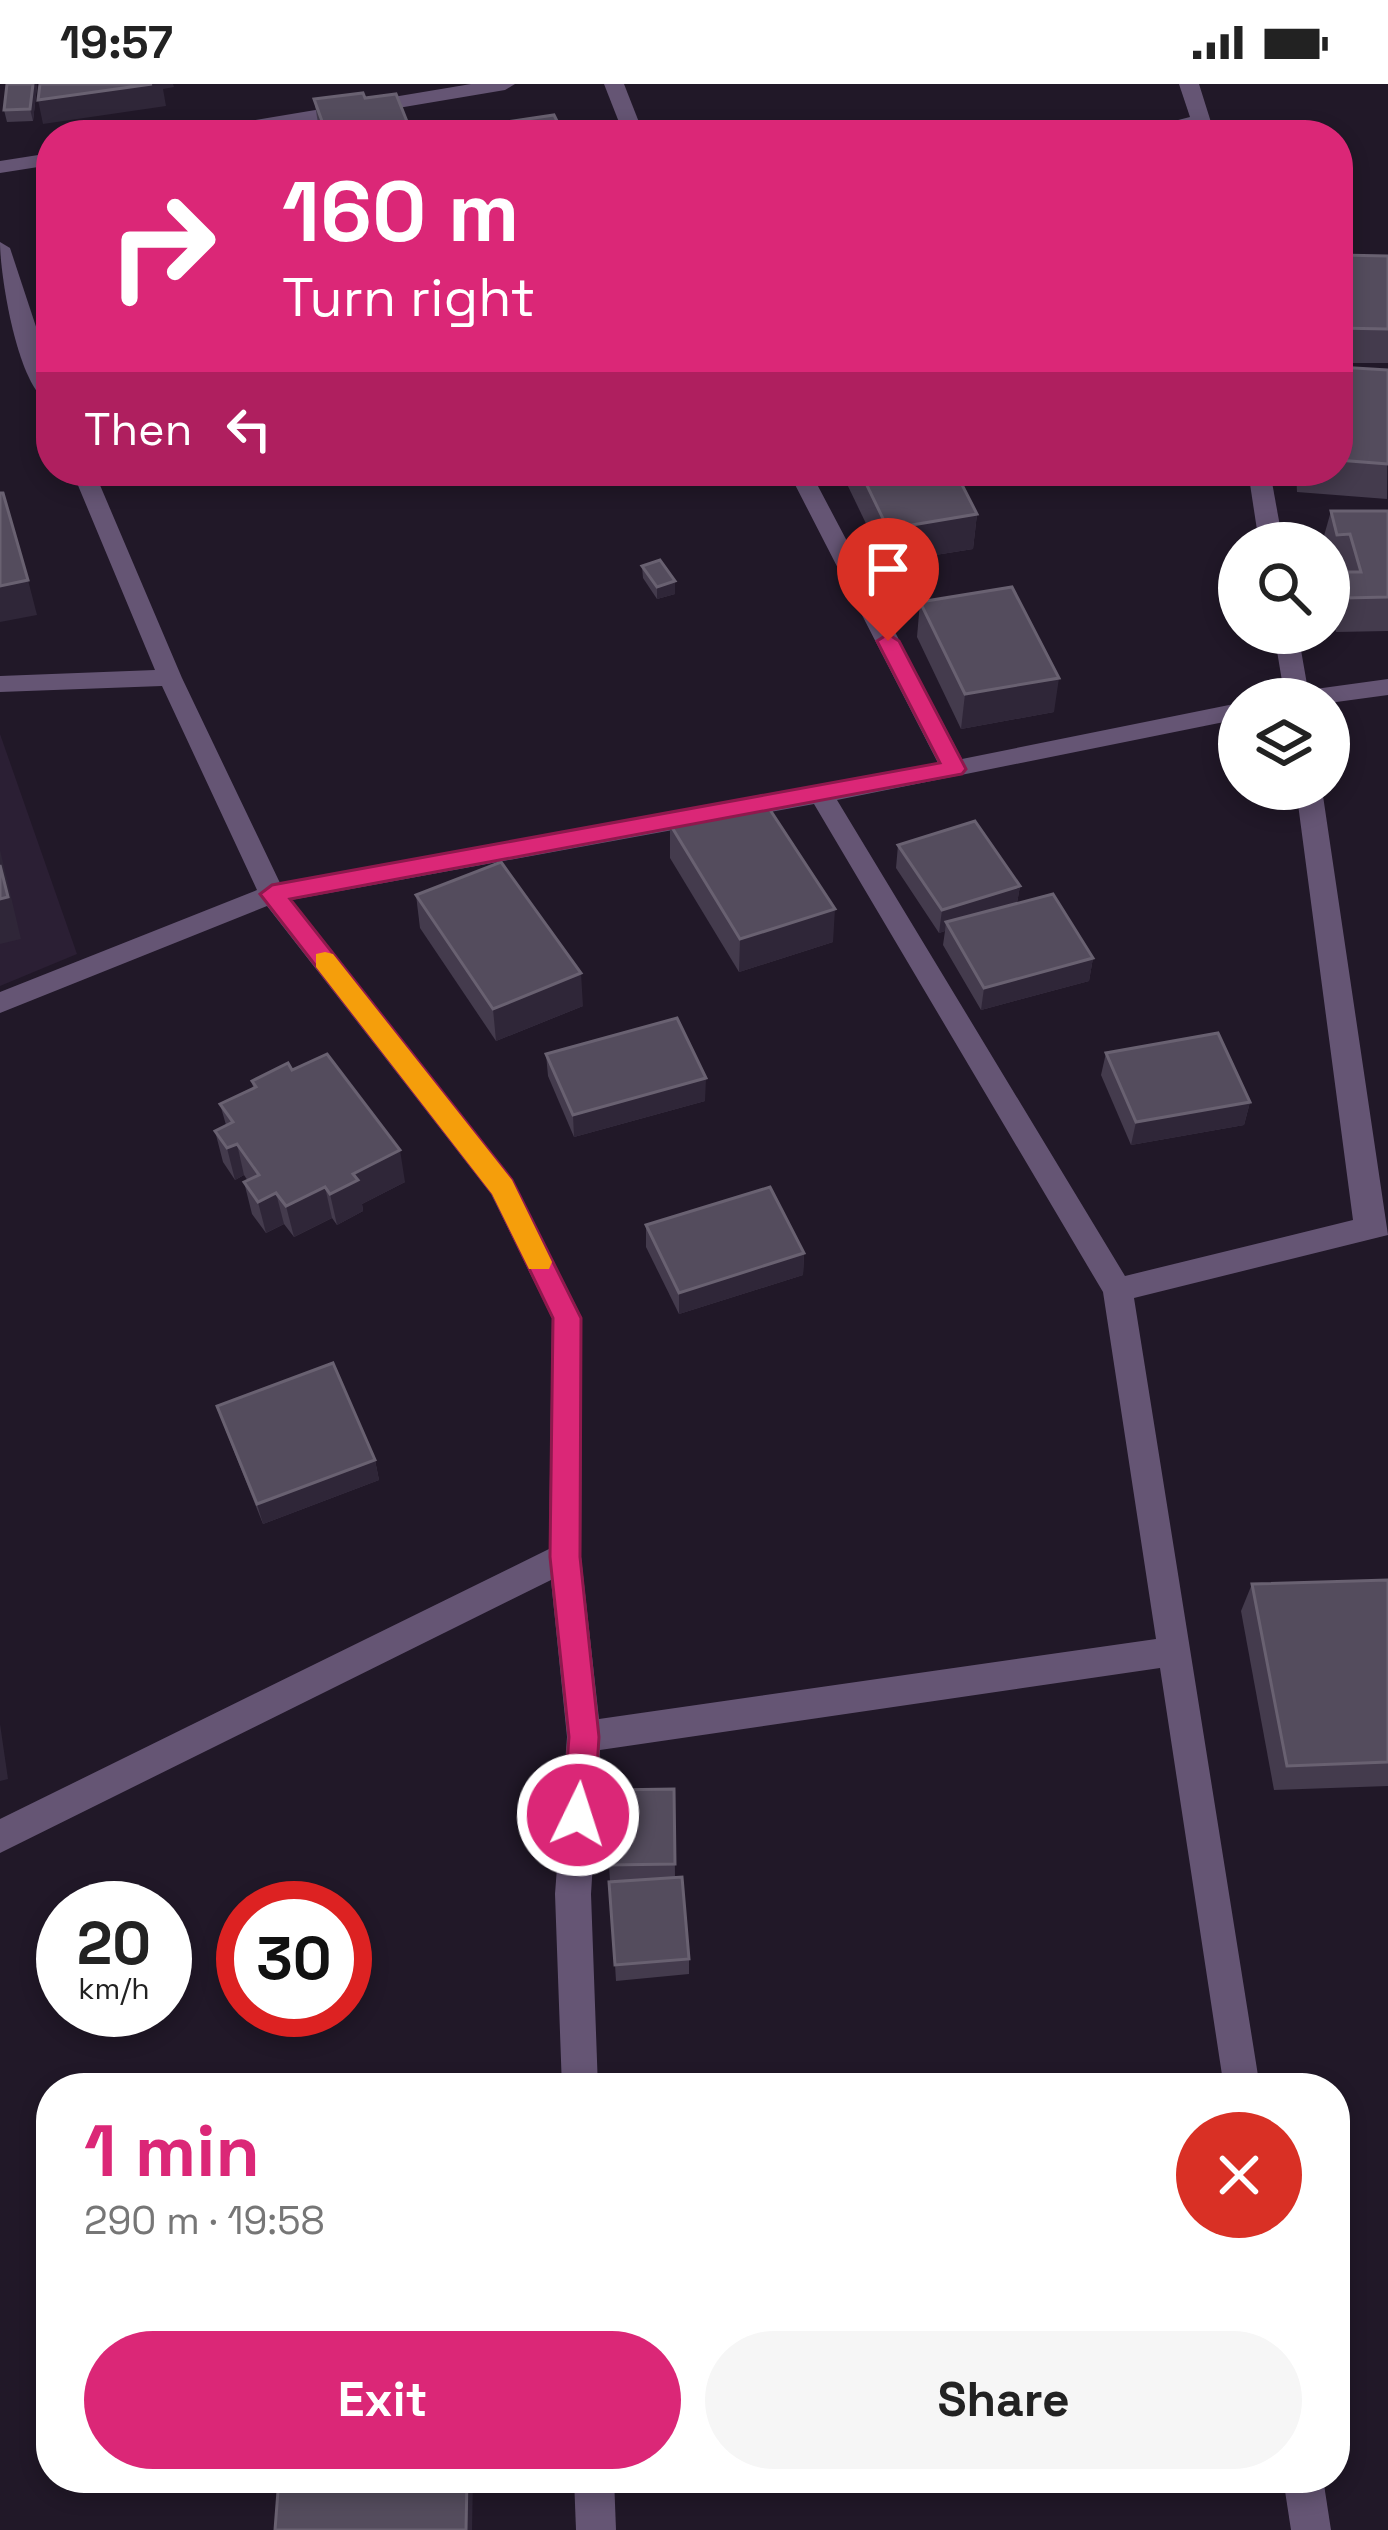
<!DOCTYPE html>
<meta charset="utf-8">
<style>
body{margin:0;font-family:"Space Grotesk",sans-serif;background:#f6f6f6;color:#222;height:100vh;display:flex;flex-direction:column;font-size:45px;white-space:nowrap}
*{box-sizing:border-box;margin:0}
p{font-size:39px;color:#767676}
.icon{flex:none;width:66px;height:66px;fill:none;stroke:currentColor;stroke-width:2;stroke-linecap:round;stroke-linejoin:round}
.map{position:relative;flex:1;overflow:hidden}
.side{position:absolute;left:36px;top:1989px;width:1314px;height:420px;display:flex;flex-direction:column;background:#fff;border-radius:48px;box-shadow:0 6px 18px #0003}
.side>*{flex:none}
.guide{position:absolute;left:36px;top:36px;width:1317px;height:366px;border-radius:48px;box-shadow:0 6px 18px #0003;background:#db2777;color:#fff;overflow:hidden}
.controls{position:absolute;left:1218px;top:438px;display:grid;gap:24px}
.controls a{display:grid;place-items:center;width:132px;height:132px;border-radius:50%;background:#fff;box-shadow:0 6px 18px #0003;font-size:60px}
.speed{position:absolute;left:36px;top:1797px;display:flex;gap:24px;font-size:60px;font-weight:700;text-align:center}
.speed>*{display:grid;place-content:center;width:156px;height:156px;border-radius:50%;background:#fff;box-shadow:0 6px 18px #0003;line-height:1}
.speed small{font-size:30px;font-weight:400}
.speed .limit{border:18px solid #d22;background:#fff;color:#111}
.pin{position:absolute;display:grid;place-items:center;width:102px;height:102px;color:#fff;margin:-123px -51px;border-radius:50% 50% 50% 0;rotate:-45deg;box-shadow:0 0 12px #0007}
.pin .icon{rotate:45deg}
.me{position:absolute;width:132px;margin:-66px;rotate:4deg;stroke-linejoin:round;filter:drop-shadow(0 0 9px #0008)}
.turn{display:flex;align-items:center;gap:42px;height:252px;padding:0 48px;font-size:54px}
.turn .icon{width:156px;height:156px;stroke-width:2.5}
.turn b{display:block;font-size:84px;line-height:102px}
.then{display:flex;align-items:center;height:114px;padding:0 48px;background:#0003;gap:24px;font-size:45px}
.round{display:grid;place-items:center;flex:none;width:126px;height:126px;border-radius:63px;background:#f6f6f6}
.headline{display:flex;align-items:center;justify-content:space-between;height:204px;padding:0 48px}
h1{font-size:72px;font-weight:600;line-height:90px;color:#db2777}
.action{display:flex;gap:24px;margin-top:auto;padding:24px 48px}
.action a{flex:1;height:138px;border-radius:72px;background:#db2777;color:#fff;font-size:48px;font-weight:600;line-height:138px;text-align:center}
.action a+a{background:#f6f6f6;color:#222}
.status{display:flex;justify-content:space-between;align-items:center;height:84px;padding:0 60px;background:#fff;direction:ltr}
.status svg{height:33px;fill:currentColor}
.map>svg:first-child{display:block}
.built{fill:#2b1f34}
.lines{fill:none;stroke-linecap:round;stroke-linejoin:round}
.minor{fill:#655574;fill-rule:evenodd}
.wall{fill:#443b4d}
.shaded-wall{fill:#2f2638}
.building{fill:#544c5d;stroke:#696171;stroke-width:3}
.route{fill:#db2777;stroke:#8e194d;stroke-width:3}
.slow{fill:#f59e0b}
</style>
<div class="status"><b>19:57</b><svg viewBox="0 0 49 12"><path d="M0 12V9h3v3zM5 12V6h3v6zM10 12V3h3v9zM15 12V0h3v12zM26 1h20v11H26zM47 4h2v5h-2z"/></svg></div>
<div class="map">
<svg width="1388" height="2446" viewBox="0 0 1388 2446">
<rect width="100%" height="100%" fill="#211828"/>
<!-- built -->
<path class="built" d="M0 650 77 870 0 902Z"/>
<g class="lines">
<!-- minor -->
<g class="minor">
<path d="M471 0H515L505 6 237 51H192L202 45Z"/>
<path d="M604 0H624L644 51H624Z"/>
<path d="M1179 0H1199L1215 51H1195L1193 45 1119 51 1190 33Z"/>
<path d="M51 69V81L0 89V77Z"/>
<path d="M0 158 10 164 51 288V320C18 307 0 192 0 158Z"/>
<path d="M72 387H94L182 594 280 799 938 679 788 387H810L962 675 1239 619V635L837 716 1125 1192 1353 1136 1296 705H1322L1388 1151 1134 1214 1260 2004H1224L1160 1584 600 1666 591 1810 598 2004H562L555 1810 567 1653 551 1496 0 1769V1735L549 1465 552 1234 491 1110 267 822 0 929V908L257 806 162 602 0 608V592L155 586ZM814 720 1103 1208 1156 1555 599 1635 581 1473 582 1234 512 1095 291 816Z"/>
<path d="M1248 387H1270L1283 459H1259Z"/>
<path d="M1274 549H1298L1308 606 1388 595V611L1329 619V615H1285Z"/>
<path d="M574 2394H614L616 2446H576Z"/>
<path d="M1283 2394H1323L1331 2446H1291Z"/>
</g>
</g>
<!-- wall -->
<g class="wall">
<path d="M37 2 33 37 7 38 4 26Z"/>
<path d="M365 14 409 51H322L318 39 314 15Z"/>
<path d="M1338 171 1388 172V279H1338Z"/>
<path d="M1338 283 1388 286 1387 415 1297 408 1296 387H1338Z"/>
<path d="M847 387H955L977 430 973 465 885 479 846 398Z"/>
<path d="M1331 427H1388V547L1336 548 1329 522 1338 488H1342L1341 485H1329V459H1322Z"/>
<path d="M642 482 675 497V510L657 515 643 494Z"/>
<path d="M920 518 1054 628 961 645 917 553Z"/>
<path d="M670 740 833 858 739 888 670 774Z"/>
<path d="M898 761 1020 802 1017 819 1093 874 1089 897 981 926 943 861 945 847 939 849 896 784Z"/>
<path d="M416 811 583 922 496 957 420 844Z"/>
<path d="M1106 969 1250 1018 1244 1041 1131 1061 1101 991Z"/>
<path d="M546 970 705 1017 574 1053 548 992Z"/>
<path d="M292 986 405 1098 362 1120 363 1127 337 1141 332 1134 294 1153 284 1140 266 1149 252 1130 244 1098 248 1097 244 1091 235 1096 223 1078 215 1047 226 1041 220 1020 253 1004 252 997Z"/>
<path d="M646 1141 804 1169 803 1191 679 1230 646 1163Z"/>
<path d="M217 1322 375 1376 379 1396 263 1440 224 1342Z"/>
<path d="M1388 1496V1702L1274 1706 1241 1527 1252 1500Z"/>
<path d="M674 1705 675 1793 689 1875V1890L616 1897 609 1781Z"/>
</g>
<!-- shaded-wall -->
<g class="shaded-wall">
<path d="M33 0H37V2L33 37 30 25Z"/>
<path d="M152 0H173L174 3 163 5 166 22 43 40 38 16Z"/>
<path d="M408 40 409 51H374L373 45Z"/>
<path d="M561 45V51H520Z"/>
<path d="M977 430 973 465 885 479 888 445Z"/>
<path d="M28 496 37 531 0 538V502Z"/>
<path d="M675 497V510L657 515V503Z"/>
<path d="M1059 594 1054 628 961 645 965 610Z"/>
<path d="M0 766 21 855 0 860Z"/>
<path d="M1020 802 1016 825 946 838 945 847 939 849 942 826Z"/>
<path d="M835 825 833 858 739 888 740 855Z"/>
<path d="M1093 874 1089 897 981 926 984 904Z"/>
<path d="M581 889 583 922 496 957 493 925Z"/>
<path d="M706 994 705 1017 574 1053 573 1031Z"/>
<path d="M1250 1018 1244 1041 1131 1061 1136 1038Z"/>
<path d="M237 1060 244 1091 235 1096 227 1064Z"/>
<path d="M400 1066 405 1098 362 1120 363 1127 337 1141 330 1110 353 1090Z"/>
<path d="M325 1103 332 1134 294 1153 286 1122Z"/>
<path d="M276 1109 284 1140 266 1149 258 1118Z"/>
<path d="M804 1169 803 1191 679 1230V1209Z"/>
<path d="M375 1376 379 1396 263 1440 257 1420Z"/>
<path d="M0 1640 8 1695 0 1697Z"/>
<path d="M467 2394H473L472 2446H466Z"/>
</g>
<!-- building -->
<g class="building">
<path d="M7 0H33L30 25 4 26Z"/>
<path d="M40 0H152L38 16Z"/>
<path d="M363 9 365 14 396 10 408 40 373 45 375 51H362L361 47 327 51 314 15Z"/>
<path d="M554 31 561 45 520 51H491L487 41Z"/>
<path d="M235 40 240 51H170Z"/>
<path d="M1338 171 1388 172V245L1338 244Z"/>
<path d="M1338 283 1388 286V380L1338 376Z"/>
<path d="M860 387H955L977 430 888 445Z"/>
<path d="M0 409H3L28 496 0 502Z"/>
<path d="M1331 427H1388V513L1345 514 1338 488H1361L1350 450 1337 451Z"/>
<path d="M660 476 675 497 657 503 642 482Z"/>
<path d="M1012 503 1059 594 965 610 920 518Z"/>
<path d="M761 712 835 825 740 855 670 740Z"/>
<path d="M975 737 1020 802 942 826 898 761Z"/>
<path d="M501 778 581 889 493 925 416 811Z"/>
<path d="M0 781 8 813 0 815Z"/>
<path d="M1053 810 1093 874 984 904 946 838Z"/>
<path d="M677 934 706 994 573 1031 546 970Z"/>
<path d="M1218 949 1250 1018 1136 1038 1106 969Z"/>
<path d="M327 970 400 1066 353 1090 358 1096 330 1110 325 1103 286 1122 276 1109 258 1118 244 1098 259 1091 237 1060 227 1064 215 1047 233 1038 220 1020 256 1003 252 997 288 979 292 986Z"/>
<path d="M770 1103 804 1169 679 1209 646 1141Z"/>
<path d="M333 1279 375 1376 257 1420 217 1322Z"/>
<path d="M1388 1496V1678L1287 1682 1252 1500Z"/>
<path d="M674 1705 675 1780 609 1781 610 1706Z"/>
<path d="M682 1793 689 1875 615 1881 609 1798Z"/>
<path d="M279 2394H467L466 2446H275Z"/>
</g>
<!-- route -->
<path class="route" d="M888 550 899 557 966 685 962 690 290 815 512 1096 581 1234 580 1473 599 1653 594 1731 589 1741 578 1746 567 1741 563 1731 569 1653 550 1473 553 1234 493 1110 260 810 272 801 940 679 877 557Z"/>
<!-- slow -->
<path class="slow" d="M325 868 333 870 512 1096 552 1178 549 1185H529L492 1110 316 883V870Z"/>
</svg>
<div class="controls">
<a><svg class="icon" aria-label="search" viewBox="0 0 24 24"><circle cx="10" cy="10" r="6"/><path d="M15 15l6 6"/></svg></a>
<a><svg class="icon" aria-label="layers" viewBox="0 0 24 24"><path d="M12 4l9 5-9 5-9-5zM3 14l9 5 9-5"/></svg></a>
</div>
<div class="speed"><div>20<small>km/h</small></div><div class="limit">30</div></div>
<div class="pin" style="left:888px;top:557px;background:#d93025"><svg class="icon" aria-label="arrive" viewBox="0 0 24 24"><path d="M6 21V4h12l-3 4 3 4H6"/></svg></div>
<svg class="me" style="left:578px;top:1731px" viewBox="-20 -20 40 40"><circle r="17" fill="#db2777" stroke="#fff" stroke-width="3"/><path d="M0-11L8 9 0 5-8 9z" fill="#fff"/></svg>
<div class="guide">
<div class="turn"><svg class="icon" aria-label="right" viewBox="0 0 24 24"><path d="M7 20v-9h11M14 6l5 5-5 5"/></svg><div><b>160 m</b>Turn right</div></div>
<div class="then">Then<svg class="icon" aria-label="left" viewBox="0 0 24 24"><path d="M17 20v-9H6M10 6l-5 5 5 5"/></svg></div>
</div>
<section class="side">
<div class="headline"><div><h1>1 min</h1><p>290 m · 19:58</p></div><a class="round" style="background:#d93025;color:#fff"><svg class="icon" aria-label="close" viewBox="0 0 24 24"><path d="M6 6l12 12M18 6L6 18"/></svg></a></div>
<div class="action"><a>Exit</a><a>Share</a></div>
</section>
</div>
